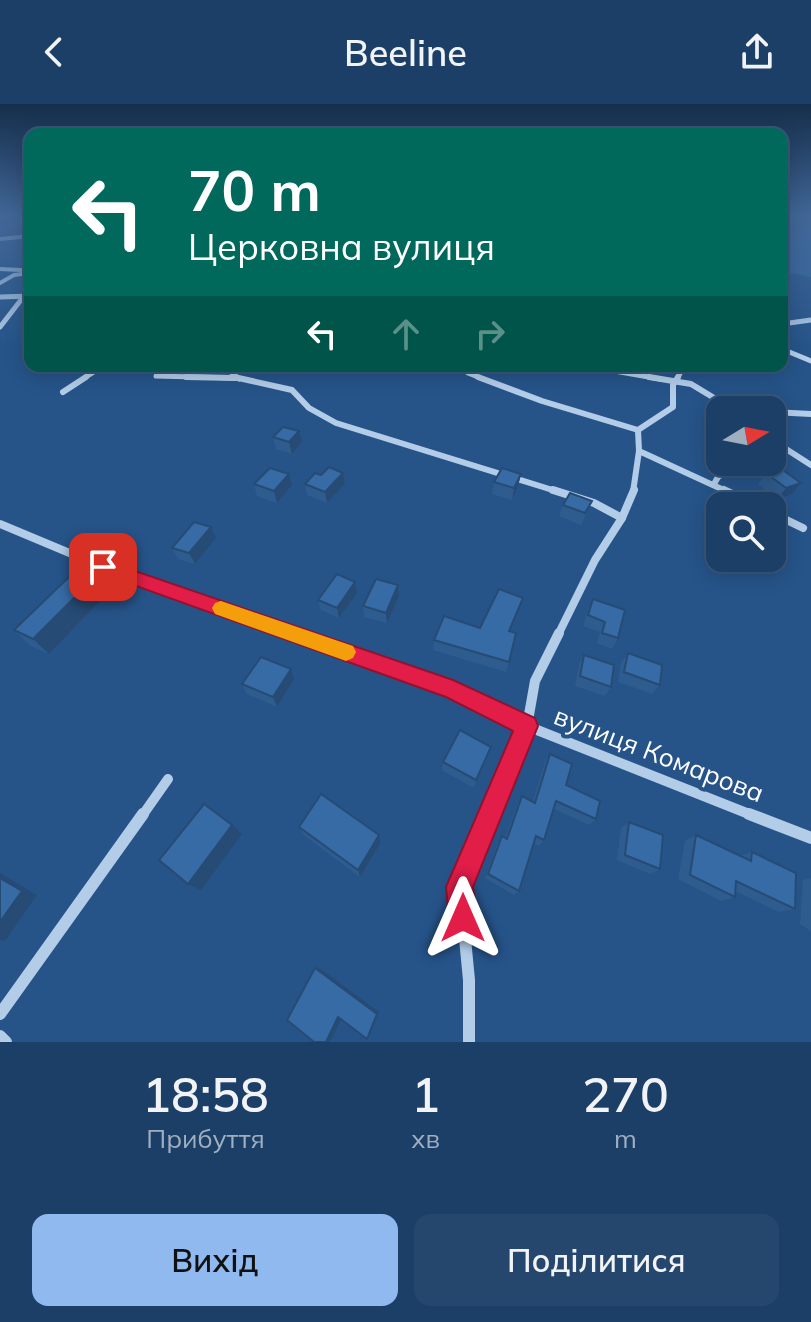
<!DOCTYPE html>
<html lang="uk">
<meta charset="utf-8">
<style>
body{margin:0;font-family:Mulish,sans-serif;background:#25466d;color:#f1f3f6;height:100vh;display:flex;flex-direction:column;font-size:30px;white-space:nowrap}
*{box-sizing:border-box;margin:0}
p{font-size:26px;color:#a0afc0}
.icon{flex:none;width:44px;height:44px;fill:none;stroke:currentColor;stroke-width:2;stroke-linecap:round;stroke-linejoin:round}
.map{position:relative;height:938px;overflow:hidden}
.drawer{display:flex;flex-direction:column;background:#1c3f67;flex:1}
.drawer>*{flex:none}
.top-card{position:absolute;left:24px;top:24px;width:764px;height:244px;border-radius:16px;box-shadow:0 4px 20px #0003,0 0 0 2px #3a587b;background:#00695c;color:#fff;overflow:hidden}
.needle{width:52px;rotate:80deg}
.tools{position:absolute;left:706px;top:292px;display:grid;gap:16px}
.tools a{display:grid;place-items:center;width:80px;height:80px;border-radius:16px;background:#1c3f67;box-shadow:0 4px 20px #0003,0 0 0 2px #3a587b;font-size:40px}
.pin{position:absolute;display:grid;place-items:center;width:68px;height:68px;color:#fff;margin:-34px;border-radius:16px;box-shadow:0 4px 12px #0006}
.me{position:absolute;width:88px;margin:-44px;rotate:0deg;stroke-linejoin:round;filter:drop-shadow(0 0 6px #0008)}
.turn{display:flex;align-items:center;gap:28px;height:168px;padding:0 32px;font-size:36px}
.turn .icon{width:104px;height:104px;stroke-width:2.5}
.turn b{display:block;font-size:56px;line-height:68px}
.lanes{display:flex;align-items:center;height:76px;padding:0 32px;background:#0003;justify-content:center;gap:40px;direction:ltr}
.lanes .off{opacity:.35}
.eta{display:flex;justify-content:space-evenly;align-items:center;height:136px;text-align:center}
.eta b{font-size:48px;font-weight:600;line-height:56px}
.primary-button{display:flex;gap:16px;margin-top:auto;padding:16px 32px}
.primary-button a{flex:1;height:92px;border-radius:16px;background:#90b9f0;color:#111;font-size:32px;font-weight:600;line-height:92px;text-align:center}
.primary-button a+a{background:#25466d;color:#f1f3f6}
header{display:flex;justify-content:space-between;align-items:center;height:104px;padding:0 32px;background:#1c3f67;font-size:36px;font-weight:600}
.map>svg:first-child{display:block}
.green{fill:#3166a0}
.lines{fill:none;stroke-linecap:round;stroke-linejoin:round}
.street-far5{stroke:#b3cde9;stroke-width:4}
.street-far4{stroke:#b3cde9;stroke-width:5}
.street-far3{stroke:#b3cde9;stroke-width:6}
.street-far2{stroke:#b3cde9;stroke-width:8}
.street-far1{stroke:#b3cde9;stroke-width:10}
.street{stroke:#b3cde9;stroke-width:12}
.wall{fill:#2f5c8e}
.shaded-wall{fill:#264b74}
.building{fill:#376ba5;stroke:#264b74;stroke-width:2}
.route{fill:#e11d48;stroke:#92132f;stroke-width:2}
.slow{fill:#f59e0b}
.labels{text-anchor:middle;dominant-baseline:central;stroke-width:8;stroke-linejoin:round;paint-order:stroke}
.near-street-label{font-size:26px;fill:#fff;stroke:#265489}
</style>
<header><svg class="icon" aria-label="back" viewBox="0 0 24 24"><path d="M15 5l-7 7 7 7"/></svg>Beeline<svg class="icon" aria-label="share" viewBox="0 0 24 24"><path d="M12 15V3M7 8l5-5 5 5M5 13v7h14v-7"/></svg></header>
<div class="map">
<svg width="811" height="938" viewBox="0 0 811 938">
<rect width="100%" height="100%" fill="#265489"/>
<!-- green -->
<path class="green" d="M782 113H811V173L782 167Z"/>
<g class="lines">
<!-- street-far5 -->
<g class="street-far5">
<path d="M0 135 30 132"/>
<path d="M0 165 21 166"/>
<path d="M0 179 14 171 30 169"/>
</g>
<!-- street-far4 -->
<g class="street-far4">
<path d="M0 193 30 192"/>
<path d="M782 220 811 216"/>
<path d="M0 223 24 192"/>
<path d="M782 245 811 257"/>
<path d="M224 262 239 275"/>
<path d="M472 262 468 269 483 275"/>
<path d="M586 262 660 275"/>
<path d="M156 272 235 274"/>
<path d="M83 275 103 262"/>
<path d="M677 275 684 262"/>
</g>
<!-- street-far3 -->
<g class="street-far3">
<path d="M186 273 235 274"/>
<path d="M234 273 292 286 309 304 336 319 559 388"/>
<path d="M478 273 542 297 638 326"/>
<path d="M649 273 691 280 734 306"/>
<path d="M678 273 673 281V303L638 326 639 347 728 388"/>
<path d="M63 288 86 273"/>
<path d="M772 308 811 310"/>
<path d="M772 336 811 361"/>
<path d="M714 380 718 373 744 358"/>
<path d="M633 388 639 347"/>
</g>
<!-- street-far2 -->
<g class="street-far2">
<path d="M553 386 594 399 622 414"/>
<path d="M724 386 758 402"/>
<path d="M772 409 803 424"/>
<path d="M0 420 103 463 297 531"/>
<path d="M558 531 595 456 622 414 634 386"/>
</g>
<!-- street-far1 -->
<g class="street-far1">
<path d="M291 529 453 586 527 622 490 712"/>
<path d="M559 529 535 577 527 622 754 712"/>
<path d="M142 712 168 675"/>
</g>
<!-- street -->
<g class="street">
<path d="M749 710 811 734"/>
<path d="M0 910 143 710"/>
<path d="M0 932 6 938"/>
<path d="M469 938V876L460 783 491 710"/>
</g>
</g>
<!-- wall -->
<g class="wall">
<path d="M782 113H811V121L804 128 782 124Z"/>
<path d="M299 327 302 338 292 350 276 345 273 333Z"/>
<path d="M780 364 792 390 777 396 758 380 766 369Z"/>
<path d="M343 369 345 380 327 399 307 391 305 380 321 371Z"/>
<path d="M289 370 292 381 277 399 257 392 254 380Z"/>
<path d="M521 370 518 382 512 396 492 390 494 378Z"/>
<path d="M592 397 581 421 559 412 563 401Z"/>
<path d="M216 434 195 460 178 455 172 444Z"/>
<path d="M90 478 103 494 49 550 31 542 14 526Z"/>
<path d="M355 478 357 489 339 514 321 506 318 496Z"/>
<path d="M398 481 399 492 387 519 364 513 363 502Z"/>
<path d="M523 494 510 527 509 558 506 568 433 546 434 536 480 524Z"/>
<path d="M593 495 618 534 612 545 597 539 600 528 583 522 588 506Z"/>
<path d="M628 549 660 581 652 590 618 578 621 559Z"/>
<path d="M584 551 611 583 605 592 575 582 579 561Z"/>
<path d="M291 565 294 575 277 603 247 590 242 580Z"/>
<path d="M550 650 566 681 596 715 589 721 554 705 544 736 539 742 534 739 519 787 514 791 485 774 498 738 502 732 505 734 518 699 522 692 533 697 545 658Z"/>
<path d="M488 651 473 684 442 666 443 658Z"/>
<path d="M629 718 660 765 650 770 617 756 621 724Z"/>
<path d="M299 723 379 731 380 740 360 773 305 732Z"/>
<path d="M696 731 740 752 752 748 795 805 779 808 735 787V793L721 797 678 775 685 737Z"/>
<path d="M811 774V827L800 820 803 776Z"/>
</g>
<!-- shaded-wall -->
<g class="shaded-wall">
<path d="M299 327 302 338 292 350 289 338Z"/>
<path d="M343 369 345 380 327 399 325 388Z"/>
<path d="M289 370 292 381 277 399 274 387Z"/>
<path d="M521 370 518 382 512 396 514 384Z"/>
<path d="M801 379 792 390 777 396 786 384Z"/>
<path d="M211 423 216 434 195 460 189 449Z"/>
<path d="M90 478 103 494 49 550 33 535Z"/>
<path d="M355 478 357 489 339 514 337 504Z"/>
<path d="M398 481 399 492 387 519 386 509Z"/>
<path d="M291 565 294 575 277 603 273 593Z"/>
<path d="M232 721 242 730 201 786 188 780Z"/>
<path d="M379 731 380 740 360 773 358 766Z"/>
<path d="M0 769 37 791 5 837 0 836Z"/>
<path d="M315 864 321 865 379 908 367 935Z"/>
<path d="M343 911 330 938H326L338 913Z"/>
</g>
<!-- building -->
<g class="building">
<path d="M791 113H811V116Z"/>
<path d="M283 323 299 327 289 338 273 333Z"/>
<path d="M329 363 343 369 325 388 305 380 315 369 321 371Z"/>
<path d="M270 364 289 370 274 387 254 380Z"/>
<path d="M502 364 521 370 514 384 494 378Z"/>
<path d="M780 364 801 379 786 384 766 369Z"/>
<path d="M570 389 592 397 585 409 563 401Z"/>
<path d="M194 418 211 423 189 449 172 444Z"/>
<path d="M337 470 355 478 337 504 318 496Z"/>
<path d="M71 471 90 478 33 535 14 526Z"/>
<path d="M376 475 398 481 386 509 363 502Z"/>
<path d="M499 485 523 494 509 527 516 529 509 558 434 536 444 512 480 524Z"/>
<path d="M593 495 625 506 618 534 602 529 605 518 588 511Z"/>
<path d="M628 549 662 561 660 581 624 568Z"/>
<path d="M584 551 614 561 611 583 580 572Z"/>
<path d="M261 553 291 565 273 593 242 580Z"/>
<path d="M460 626 491 643 476 676 443 658Z"/>
<path d="M550 650 572 660 566 681 600 697 596 715 556 697 544 736 536 732 519 787 488 770 502 732 507 735 522 692 535 699Z"/>
<path d="M321 690 379 731 358 766 299 723Z"/>
<path d="M204 700 232 721 188 780 159 756Z"/>
<path d="M629 718 663 731 660 765 625 751Z"/>
<path d="M696 731 751 757 752 748 796 769 795 805 736 777 735 793 690 771Z"/>
<path d="M0 774 22 787 0 818Z"/>
<path d="M315 864 377 910 367 935 338 913 326 938H314L287 916Z"/>
</g>
<!-- sky -->
<linearGradient id="sky" x2="0" y2="1"><stop stop-color="#152e4b"/><stop offset="0.46" stop-color="#416797"/><stop offset="1" stop-color="#416797" stop-opacity="0"/></linearGradient>
<rect width="811" height="244" fill="url(#sky)"/>
<!-- route -->
<path class="route" d="M103 456 453 576 535 614 538 622 473 783 477 814 473 824 463 828 453 824 449 814 446 783 513 627 446 593 97 468 94 463Z"/>
<!-- slow -->
<path class="slow" d="M221 497 353 542 356 548 353 554 346 557 215 510 212 504 215 499Z"/>
<g class="labels">
<!-- near-street labels -->
<g class="near-street-label">
<text transform="translate(659 650) rotate(21)">вулиця Комарова</text>
</g>
</g>
</svg>
<div class="tools">
<a><svg class="needle" viewBox="-14 -14 28 28"><path d="M0-13l5 13h-10z" fill="#e53935"/><path d="M0 13l5-13h-10z" fill="#a0afc0"/></svg></a>
<a><svg class="icon" aria-label="search" viewBox="0 0 24 24"><circle cx="10" cy="10" r="6"/><path d="M15 15l6 6"/></svg></a>
</div>
<div class="pin" style="left:103px;top:463px;background:#d93025"><svg class="icon" aria-label="arrive" viewBox="0 0 24 24"><path d="M6 21V4h12l-3 4 3 4H6"/></svg></div>
<svg class="me" style="left:463px;top:814px" viewBox="-20 -20 40 40"><path d="M0-17L14 15 0 8-14 15z" fill="#e11d48" stroke="#fff" stroke-width="4"/></svg>
<div class="top-card">
<div class="turn"><svg class="icon" aria-label="left" viewBox="0 0 24 24"><path d="M17 20v-9H6M10 6l-5 5 5 5"/></svg><div><b>70 m</b>Церковна вулиця</div></div>
<div class="lanes"><svg class="icon" aria-label="left" viewBox="0 0 24 24"><path d="M17 20v-9H6M10 6l-5 5 5 5"/></svg><svg class="icon off" aria-label="ahead" viewBox="0 0 24 24"><path d="M12 20V5M6 11l6-6 6 6"/></svg><svg class="icon off" aria-label="right" viewBox="0 0 24 24"><path d="M7 20v-9h11M14 6l5 5-5 5"/></svg></div>
</div>
</div>
<section class="drawer">
<div class="eta">
<div><b>18:58</b><p>Прибуття</p></div>
<div><b>1</b><p>хв</p></div>
<div><b>270</b><p>m</p></div>
</div>
<div class="primary-button"><a>Вихід</a><a>Поділитися</a></div>
</section>
